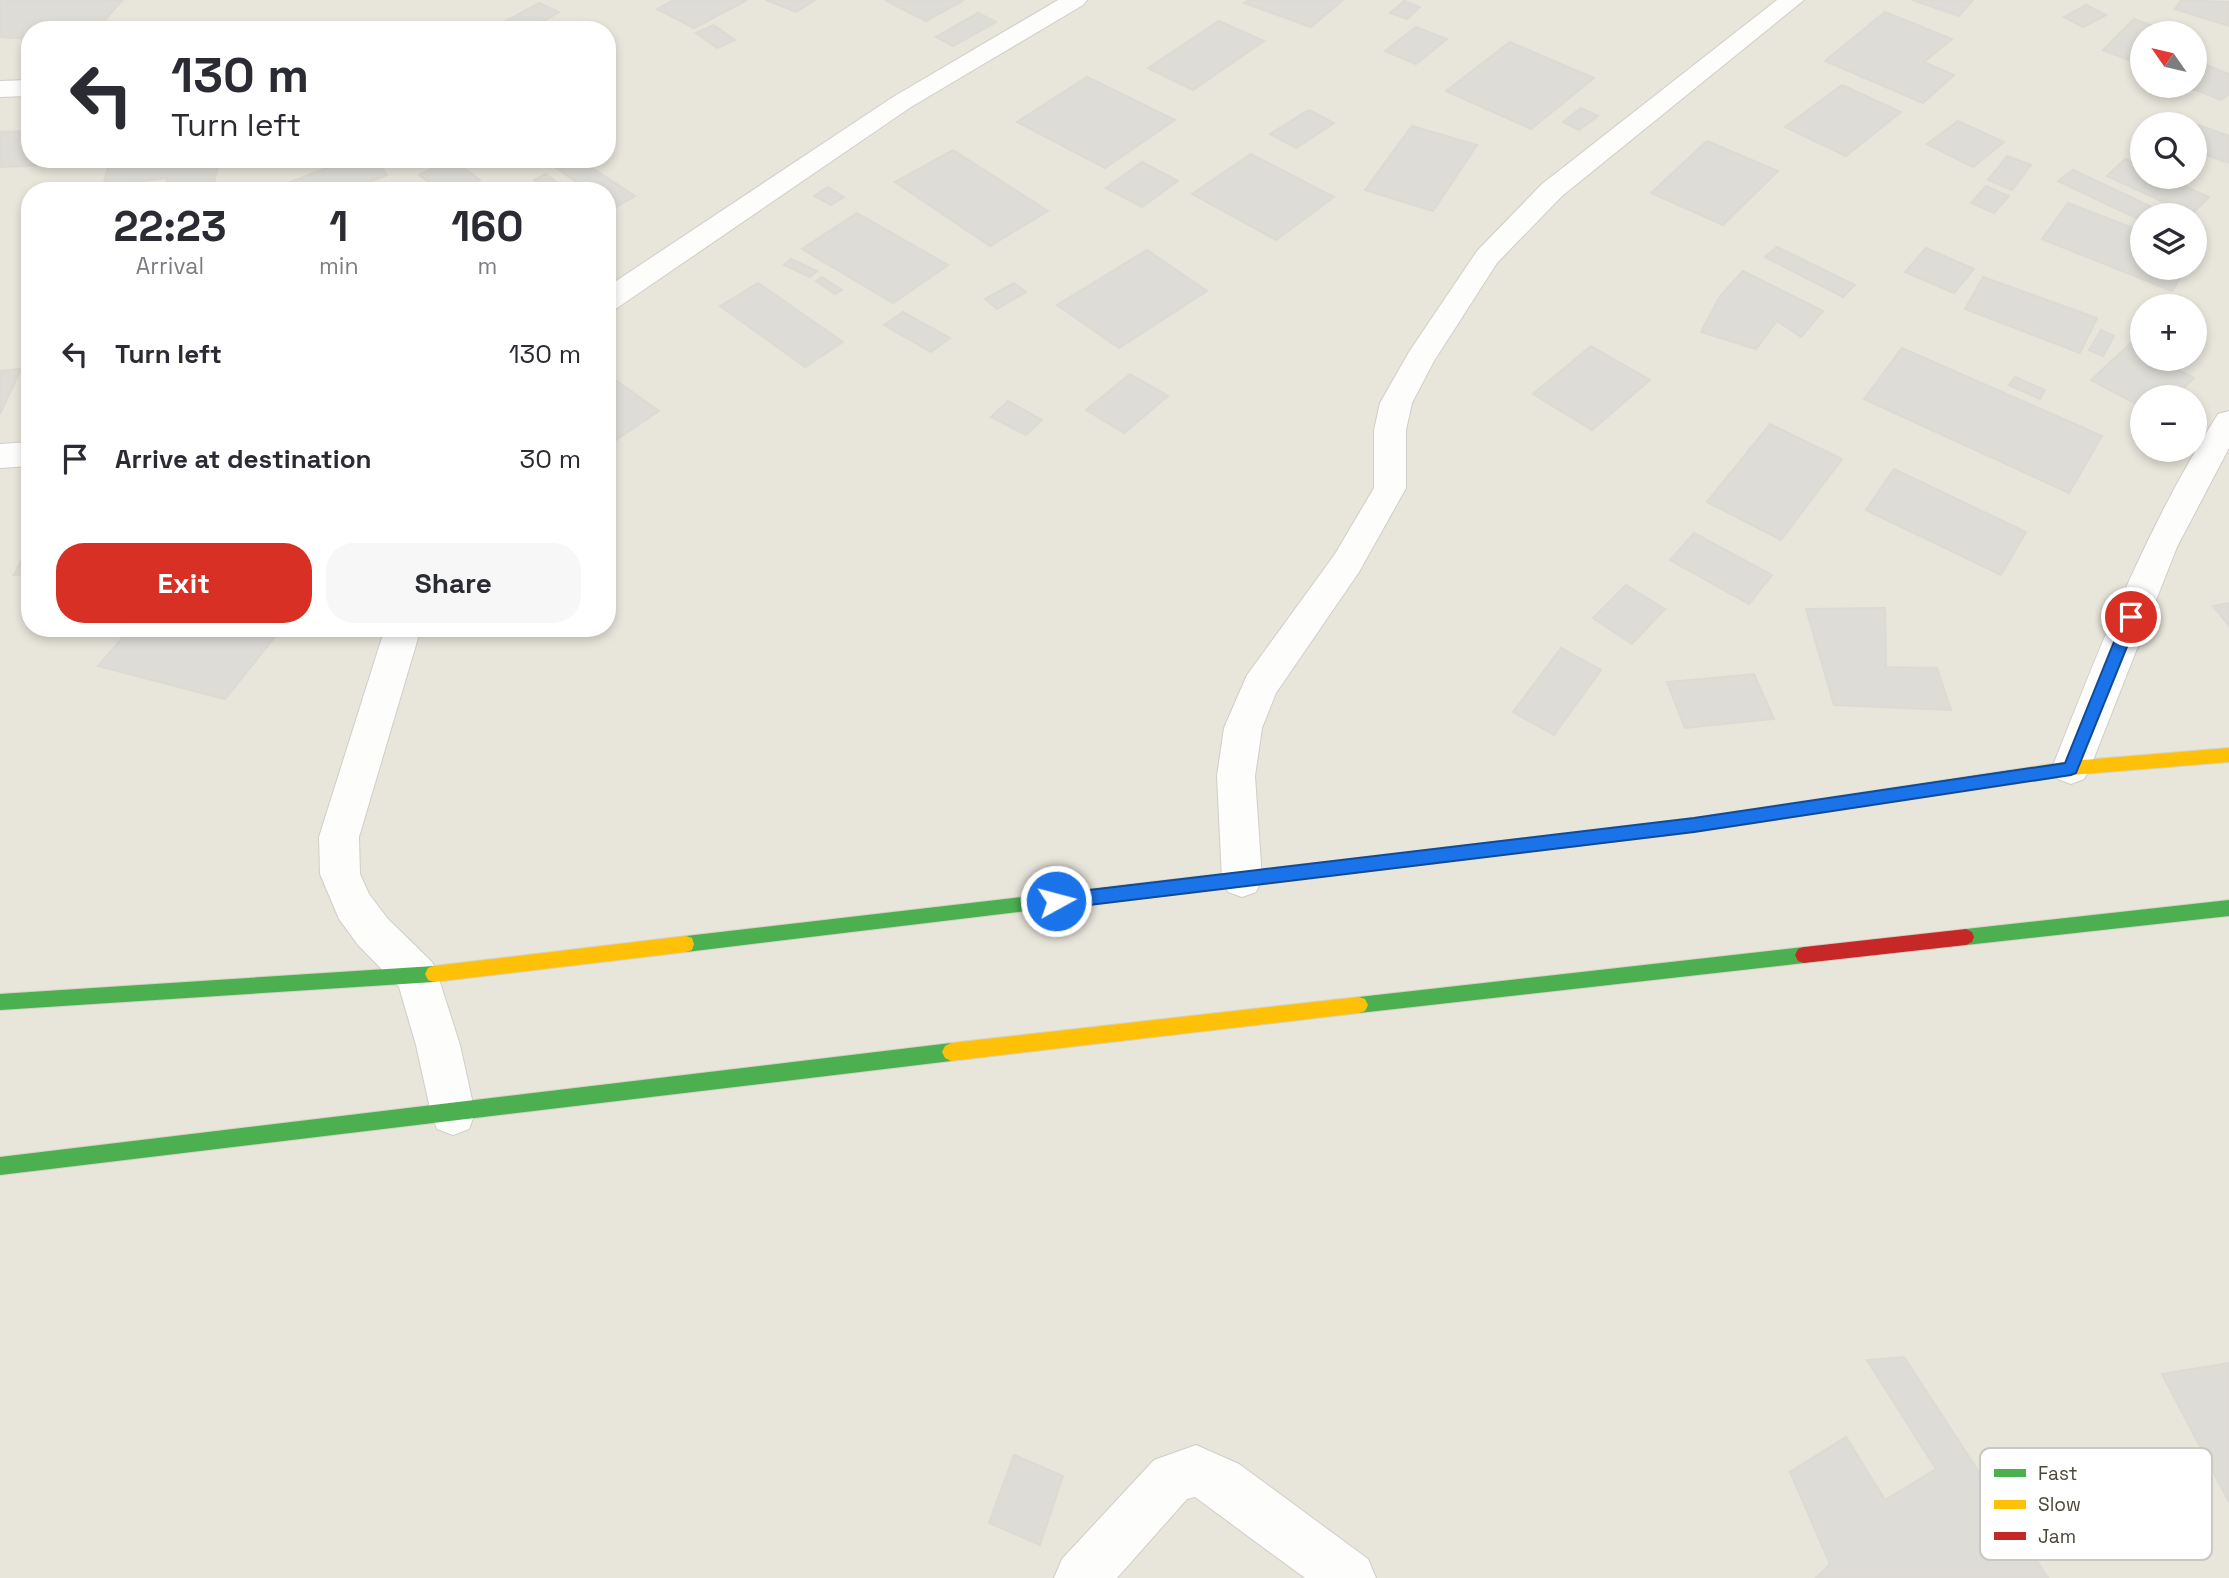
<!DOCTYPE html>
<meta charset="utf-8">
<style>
body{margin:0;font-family:"Space Grotesk",sans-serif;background:#f7f7f7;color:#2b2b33;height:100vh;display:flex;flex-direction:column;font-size:26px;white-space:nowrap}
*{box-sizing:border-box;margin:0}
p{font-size:23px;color:#7c7c81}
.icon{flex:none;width:38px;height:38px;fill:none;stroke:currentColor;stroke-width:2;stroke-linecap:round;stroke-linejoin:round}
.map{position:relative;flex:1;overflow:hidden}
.details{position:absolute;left:21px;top:182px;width:595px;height:455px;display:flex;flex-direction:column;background:#fff;border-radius:28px;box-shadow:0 4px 10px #0003}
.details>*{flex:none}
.top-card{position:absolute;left:21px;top:21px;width:595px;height:147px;border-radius:28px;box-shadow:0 4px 10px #0003;background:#fff;color:#2b2b33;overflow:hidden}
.needle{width:46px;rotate:304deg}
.buttons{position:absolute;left:2130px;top:21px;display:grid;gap:14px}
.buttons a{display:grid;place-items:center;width:77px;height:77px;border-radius:50%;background:#fff;box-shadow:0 4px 10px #0003;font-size:35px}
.pin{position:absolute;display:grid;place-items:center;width:60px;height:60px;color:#fff;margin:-30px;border:4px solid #fff;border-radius:50%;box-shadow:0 2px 7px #0007}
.me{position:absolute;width:77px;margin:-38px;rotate:83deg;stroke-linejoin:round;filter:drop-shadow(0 0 5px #0008)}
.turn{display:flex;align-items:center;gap:24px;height:147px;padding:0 35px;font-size:32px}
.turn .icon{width:91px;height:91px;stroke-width:2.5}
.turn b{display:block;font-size:49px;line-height:60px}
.eta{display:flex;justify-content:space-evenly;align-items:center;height:119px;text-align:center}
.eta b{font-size:42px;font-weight:700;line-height:49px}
.cta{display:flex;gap:14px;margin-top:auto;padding:14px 35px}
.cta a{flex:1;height:80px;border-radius:28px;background:#d93025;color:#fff;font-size:28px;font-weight:700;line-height:80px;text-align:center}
.cta a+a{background:#f7f7f7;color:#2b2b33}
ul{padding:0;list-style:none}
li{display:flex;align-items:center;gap:21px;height:105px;padding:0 35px}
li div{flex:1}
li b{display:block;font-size:26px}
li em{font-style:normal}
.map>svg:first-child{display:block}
.residential{fill:#e8e5db;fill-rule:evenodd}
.building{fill:#dddcd6;stroke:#dcdad3;stroke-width:2}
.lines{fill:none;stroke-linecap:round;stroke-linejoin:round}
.street-casing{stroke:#d0cec8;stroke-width:2}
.fast-casing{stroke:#d4d2c4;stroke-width:2}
.slow-casing{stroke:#d4d2c4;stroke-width:2}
.jam-casing{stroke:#d4d2c4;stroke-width:2}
.street{fill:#fdfdfc;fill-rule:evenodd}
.fast{fill:#4caf50;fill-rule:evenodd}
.slow{fill:#ffc107;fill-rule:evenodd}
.jam{fill:#c62828;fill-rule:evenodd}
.route{fill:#1a73e8;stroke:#114b97;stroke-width:2}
.key{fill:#fff;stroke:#c9c8c3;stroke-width:2}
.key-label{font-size:19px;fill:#4c4738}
</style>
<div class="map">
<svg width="2229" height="1578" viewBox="0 0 2229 1578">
<rect width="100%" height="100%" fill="#f3f3ee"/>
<!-- residential -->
<path class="residential" d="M0 0H2229V1578H0ZM30 30H607V159H30ZM2142 33H2194V86H2142ZM2142 124H2194V177H2142ZM30 191H607V628H30ZM2142 215H2194V268H2142ZM2142 306H2194V359H2142ZM2142 397H2194V450H2142Z"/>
<!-- building -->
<g class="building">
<path d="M0 0H97L122 1 96 30H30V39L0 37Z"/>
<path d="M674 0H747L694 28 657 9Z"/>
<path d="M766 0H815L796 12Z"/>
<path d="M885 0H964L926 21Z"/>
<path d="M1248 0H1343L1311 27 1244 3Z"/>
<path d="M1912 0H1973L1959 16Z"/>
<path d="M2181 0 2229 2V26L2175 9Z"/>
<path d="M1404 1 1420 7 1407 19 1390 13Z"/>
<path d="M539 3 559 12 528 30H521L504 22Z"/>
<path d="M2086 5 2106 15 2083 27 2064 17Z"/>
<path d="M1885 12 1952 39 1924 62 1954 75 1923 103 1825 61Z"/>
<path d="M978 13 996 22 953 46 936 37Z"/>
<path d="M2134 19 2167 31 2165 33H2142V65L2103 50Z"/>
<path d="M1219 21 1264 41 1193 90 1148 68Z"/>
<path d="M714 25 735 40 717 48 696 33Z"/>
<path d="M1416 27 1447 39 1416 64 1385 51Z"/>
<path d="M1510 42 1594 78 1531 129 1446 91Z"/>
<path d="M2194 60 2229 74V94L2221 100 2186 86H2194Z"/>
<path d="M1087 77 1175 120 1105 168 1017 122Z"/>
<path d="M1842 85 1901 112 1846 156 1785 127Z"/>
<path d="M1581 108 1598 116 1579 130 1563 122Z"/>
<path d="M1309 110 1334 123 1296 148 1270 134Z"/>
<path d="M2165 113 2229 136V163L2194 151V124H2157Z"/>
<path d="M1958 121 2004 142 1973 167 1927 144Z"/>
<path d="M1412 126 1477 145 1433 211 1365 190Z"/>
<path d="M30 131V159H48L45 165 0 167V132Z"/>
<path d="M1707 141 1778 171 1723 225 1651 193Z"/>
<path d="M953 150 1048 211 990 246 895 182Z"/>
<path d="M1251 154 1334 197 1276 240 1192 194Z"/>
<path d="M2007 156 2031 165 2012 190 1988 180Z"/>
<path d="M110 159H219L213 189 204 191H165L167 178 103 186Z"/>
<path d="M349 159H374L387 175 347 191H268Z"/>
<path d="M452 159 480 180 459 191H441L419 175Z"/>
<path d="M573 159H578L635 196 616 207 607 202V191H590L556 168Z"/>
<path d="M2125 159 2142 167V177H2164L2209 197 2191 215 2107 176Z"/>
<path d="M1142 162 1178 181 1142 207 1106 188Z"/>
<path d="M2073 170 2169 215H2142V221L2058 181Z"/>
<path d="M546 174 568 191H548L534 180Z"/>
<path d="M247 183 246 191H228L229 186Z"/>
<path d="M1986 186 2009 196 1994 213 1971 203Z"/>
<path d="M828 187 844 197 831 205 814 196Z"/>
<path d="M2068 203 2133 228 2127 239 2142 245V268H2186L2172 291 2042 239Z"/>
<path d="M857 213 948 265 893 303 802 249Z"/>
<path d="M1777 247 1855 285 1843 297 1765 257Z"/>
<path d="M1926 248 1974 269 1954 293 1905 272Z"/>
<path d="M1147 250 1207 291 1119 348 1057 305Z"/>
<path d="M791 259 817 271 810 277 784 265Z"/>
<path d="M1743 271 1823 311 1801 337 1777 321 1756 349 1701 332 1720 296Z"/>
<path d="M822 277 842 290 835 294 816 281Z"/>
<path d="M1983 277 2097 318 2080 353 1965 309Z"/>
<path d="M758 283 843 342 805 367 720 306Z"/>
<path d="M1014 283 1026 292 997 309 985 299Z"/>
<path d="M903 312 950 338 931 352 884 325Z"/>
<path d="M2101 330 2114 336 2103 356 2089 350Z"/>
<path d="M2130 344 2142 350V359H2158L2194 378 2175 397H2142V407L2091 380Z"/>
<path d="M1591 346 1650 380 1592 430 1533 394Z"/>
<path d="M1902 348 2102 436 2069 493 1864 399Z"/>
<path d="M21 369 0 414V371Z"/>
<path d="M607 374 659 411 607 446Z"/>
<path d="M1130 374 1168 396 1124 433 1086 410Z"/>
<path d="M2015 377 2045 390 2040 399 2009 385Z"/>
<path d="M1008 401 1042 420 1026 435 991 417Z"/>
<path d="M1770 424 1842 459 1781 540 1707 502Z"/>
<path d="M1894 469 2026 532 2001 575 1866 510Z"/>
<path d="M1694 533 1772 575 1749 604 1670 560Z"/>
<path d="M30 544V574L14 575Z"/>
<path d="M1626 585 1665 609 1632 644 1593 618Z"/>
<path d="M2229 603V626L2213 606Z"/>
<path d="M1885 608 1886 667 1937 668 1951 710 1834 705 1806 609Z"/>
<path d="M131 628H282L225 699 98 666Z"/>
<path d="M1561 648 1601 670 1554 735 1513 712Z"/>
<path d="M1754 674 1774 719 1685 728 1667 682Z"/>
<path d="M1904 1357 2048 1578H1816L1830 1564 1790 1472 1846 1437 1885 1500 1936 1469 1867 1360Z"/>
<path d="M2229 1363V1502L2162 1374Z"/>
<path d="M1014 1455 1063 1476 1040 1545 989 1523Z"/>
</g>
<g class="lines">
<!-- street casing -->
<g class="street-casing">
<g id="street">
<path d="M1058 0H1087L1083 5 911 107 617 308 607 311V287L893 97Z"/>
<path d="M1777 0H1804L1562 196 1497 263 1434 361 1412 403 1406 430V488L1359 572 1276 693 1262 728 1255 776 1262 879 1256 892 1242 897 1228 892 1222 879 1217 776 1224 728 1247 675 1335 554 1374 488V430L1380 403 1409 352 1477 251 1542 184Z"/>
<path d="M30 80V96L0 97V81Z"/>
<path d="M2229 411V448L2177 547 2090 768 2084 779 2071 784 2058 779 2052 768C2100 646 2147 525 2218 414Z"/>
<path d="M30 442V466L0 468V444Z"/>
<path d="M385 628H421L359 837 360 874 369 894 388 919 432 962 438 976 460 1045 475 1113 469 1129 453 1135 437 1129 431 1113 416 1045 399 987 358 945 339 919 320 874 319 837Z"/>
<path d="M1196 1445 1239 1464 1368 1559 1376 1578H1305L1195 1497 1187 1499 1117 1578H1054L1062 1559 1154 1460Z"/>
</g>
</g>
<!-- fast casing -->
<g class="fast-casing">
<g id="fast">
<path d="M2012 770 2018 772 2020 777 2018 782 2012 784 1694 832 1401 867 1395 865 1393 860 1395 855 1401 853 1694 818Z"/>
<path d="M1134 884 1140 886 1142 891 1140 896 1134 898 686 952 680 950 678 944 680 938 686 936Z"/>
<path d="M2229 900V916L1966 945 1960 942 1958 937 1960 932 1966 929Z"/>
<path d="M1804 947 1810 949 1813 955 1810 961 1804 963 1359 1013 1353 1011 1350 1005 1353 999 1359 997Z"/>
<path d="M434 966 440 968 443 974 440 980 434 982 0 1010V994Z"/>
<path d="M951 1043 957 1046 960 1052 957 1058 951 1061 0 1175V1157Z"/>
</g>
</g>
<!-- slow casing -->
<g class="slow-casing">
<g id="slow">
<path d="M2229 748V762L2071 775 2012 784 2006 782 2004 777 2006 772 2012 770 2071 761Z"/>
<path d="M1401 853 1407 855 1409 860 1407 865 1401 867 1134 898 1128 896 1126 891 1128 886 1134 884Z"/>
<path d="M686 936 692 938 694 944 692 950 686 952 434 982 428 980 425 974 428 968 434 966Z"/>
<path d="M1359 997 1365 999 1368 1005 1365 1011 1359 1013 951 1061 945 1058 942 1052 945 1046 951 1043Z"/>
</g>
</g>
<!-- jam casing -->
<g class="jam-casing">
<path id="jam" d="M1966 929 1972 932 1974 937 1972 942 1966 945 1804 963 1798 961 1795 955 1798 949 1804 947Z"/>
</g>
<!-- street -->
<use href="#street" class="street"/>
<!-- fast -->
<use href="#fast" class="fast"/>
<!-- slow -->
<use href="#slow" class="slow"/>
<!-- jam -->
<use href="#jam" class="jam"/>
</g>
<!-- route -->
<path class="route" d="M2131 611 2139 617 2078 768 2076 773 2071 775 1694 832 1056 909 1050 907 1047 901 1050 896 1056 894 1694 818 2065 763 2124 617Z"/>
<!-- legend -->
<rect x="1980" y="1448" width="232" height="112" rx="10" class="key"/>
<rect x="1994" y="1469" width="32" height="8" fill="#4caf50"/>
<rect x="1994" y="1500" width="32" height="9" fill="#ffc107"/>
<rect x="1994" y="1532" width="32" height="8" fill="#c62828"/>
<g class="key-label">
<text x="2038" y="1480">Fast</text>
<text x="2038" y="1511">Slow</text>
<text x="2038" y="1543">Jam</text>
</g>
</svg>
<div class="buttons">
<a><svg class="needle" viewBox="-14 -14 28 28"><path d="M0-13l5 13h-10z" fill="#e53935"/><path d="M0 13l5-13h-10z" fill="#7c7c81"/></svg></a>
<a><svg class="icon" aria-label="search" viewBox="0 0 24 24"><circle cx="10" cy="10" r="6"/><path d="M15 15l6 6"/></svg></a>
<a><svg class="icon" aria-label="layers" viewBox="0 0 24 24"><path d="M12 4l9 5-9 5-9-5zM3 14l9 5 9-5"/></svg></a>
<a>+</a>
<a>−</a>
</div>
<div class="pin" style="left:2131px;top:617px;background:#d93025"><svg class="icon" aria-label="arrive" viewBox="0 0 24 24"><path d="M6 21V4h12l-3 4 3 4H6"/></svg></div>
<svg class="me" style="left:1056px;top:901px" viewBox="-20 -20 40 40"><circle r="17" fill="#1a73e8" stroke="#fff" stroke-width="3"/><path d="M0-11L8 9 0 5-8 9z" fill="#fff"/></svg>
<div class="top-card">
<div class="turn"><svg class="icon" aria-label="left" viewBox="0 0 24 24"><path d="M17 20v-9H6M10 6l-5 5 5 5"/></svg><div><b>130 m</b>Turn left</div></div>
</div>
<section class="details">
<div class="eta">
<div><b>22:23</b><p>Arrival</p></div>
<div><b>1</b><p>min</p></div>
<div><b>160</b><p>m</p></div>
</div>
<ul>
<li><svg class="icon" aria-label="left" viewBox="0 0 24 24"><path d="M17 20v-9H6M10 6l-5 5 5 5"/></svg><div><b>Turn left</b></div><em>130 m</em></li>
<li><svg class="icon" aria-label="arrive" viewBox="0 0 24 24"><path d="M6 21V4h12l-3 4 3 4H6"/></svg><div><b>Arrive at destination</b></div><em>30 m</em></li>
</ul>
<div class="cta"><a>Exit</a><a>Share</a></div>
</section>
</div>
